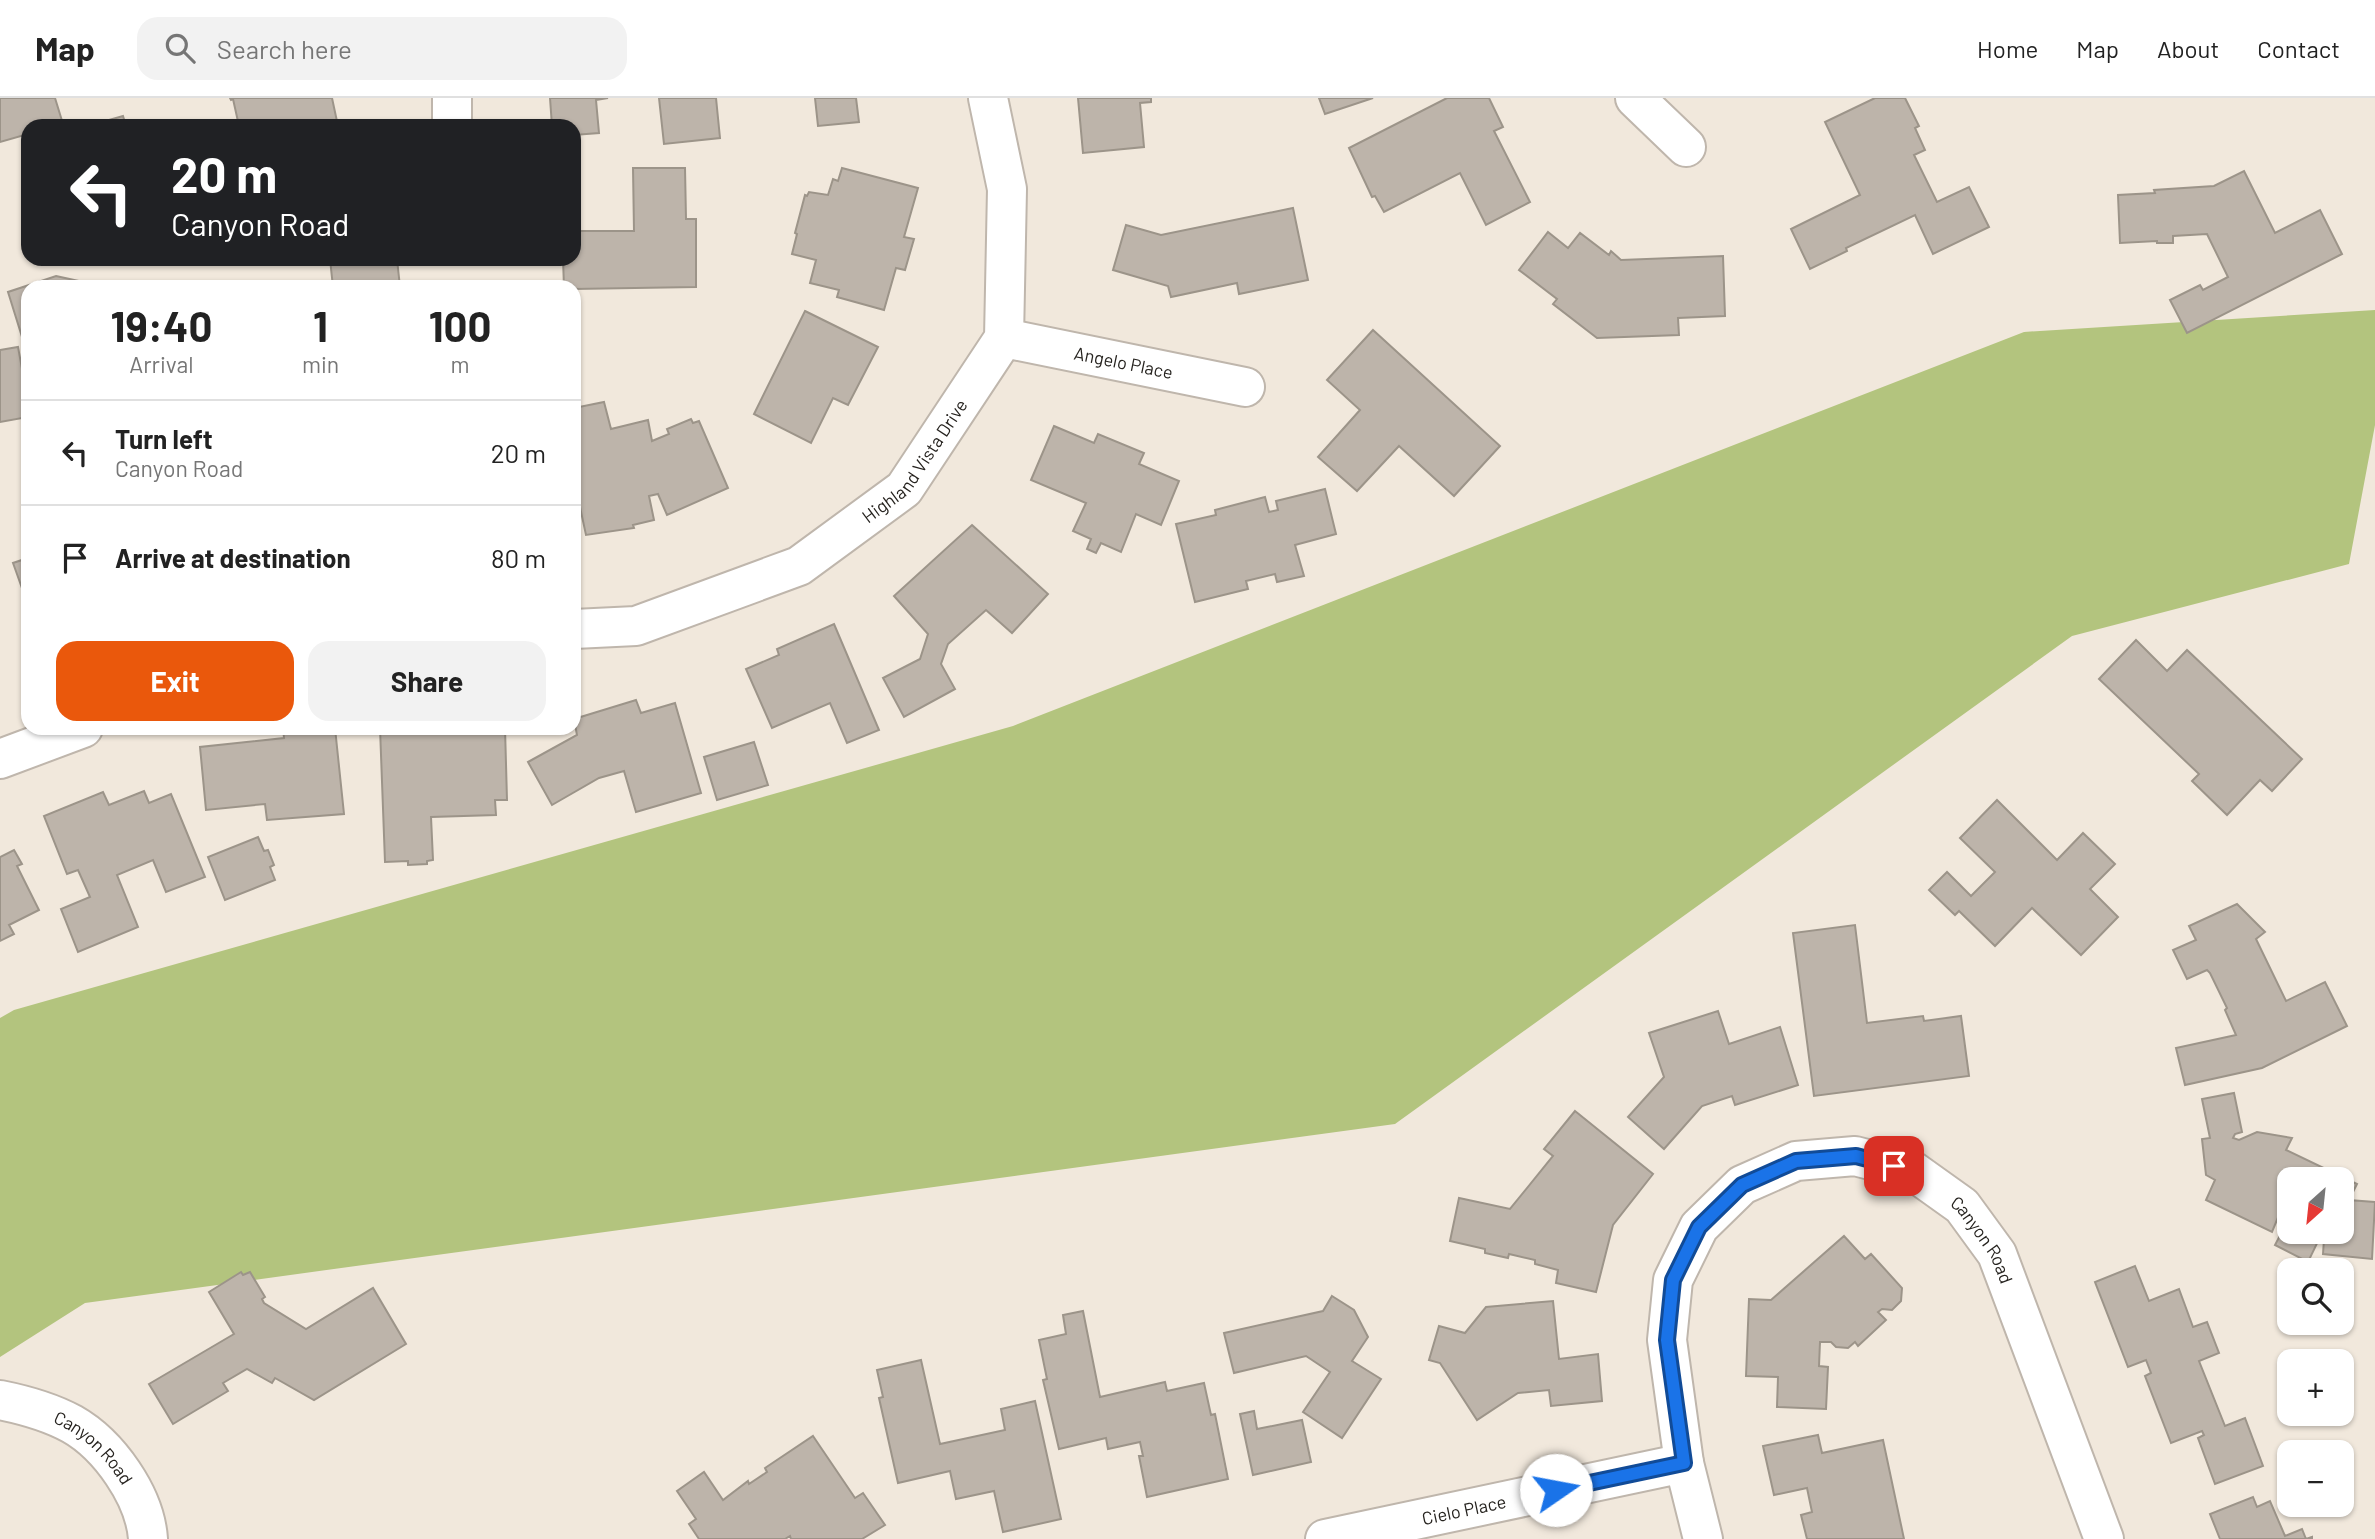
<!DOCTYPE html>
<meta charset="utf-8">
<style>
body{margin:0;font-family:Barlow,sans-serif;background:#f2f2f2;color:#222;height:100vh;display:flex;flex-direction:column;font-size:26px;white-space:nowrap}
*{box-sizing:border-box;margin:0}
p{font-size:23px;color:#767676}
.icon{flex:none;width:38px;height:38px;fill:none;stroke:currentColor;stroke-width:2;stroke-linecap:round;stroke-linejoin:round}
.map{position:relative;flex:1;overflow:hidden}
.panel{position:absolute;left:21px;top:182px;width:560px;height:455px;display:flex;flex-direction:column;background:#fff;border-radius:21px;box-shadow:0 2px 5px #0004}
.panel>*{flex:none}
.top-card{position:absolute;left:21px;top:21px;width:560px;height:147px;border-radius:21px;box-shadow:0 2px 5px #0004;background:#202124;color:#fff;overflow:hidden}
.needle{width:46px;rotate:207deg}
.buttons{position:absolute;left:2277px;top:1069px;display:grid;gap:14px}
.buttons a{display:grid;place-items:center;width:77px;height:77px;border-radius:14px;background:#fff;box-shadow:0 2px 5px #0004;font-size:35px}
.pin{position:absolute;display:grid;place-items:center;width:60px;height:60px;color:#fff;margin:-30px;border-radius:14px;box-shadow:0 4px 10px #0006}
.me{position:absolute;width:77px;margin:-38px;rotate:78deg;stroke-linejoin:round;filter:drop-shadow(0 0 5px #0008)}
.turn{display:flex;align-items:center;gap:24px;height:147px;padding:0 35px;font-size:32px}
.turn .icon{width:91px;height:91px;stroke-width:2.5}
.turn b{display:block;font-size:49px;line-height:60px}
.eta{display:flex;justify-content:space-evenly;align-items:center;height:119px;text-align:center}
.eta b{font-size:42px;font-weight:700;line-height:49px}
.action{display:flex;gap:14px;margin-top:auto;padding:14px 35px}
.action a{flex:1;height:80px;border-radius:21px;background:#ea580c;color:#fff;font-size:28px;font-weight:700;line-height:80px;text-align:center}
.action a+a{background:#f2f2f2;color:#222}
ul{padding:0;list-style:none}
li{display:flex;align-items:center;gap:21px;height:105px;padding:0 35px;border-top:2px solid #e0e0e0}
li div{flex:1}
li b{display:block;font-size:26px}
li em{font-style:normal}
header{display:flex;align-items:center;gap:42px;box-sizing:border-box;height:98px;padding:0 35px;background:#fff;border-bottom:2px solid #e0e0e0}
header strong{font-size:33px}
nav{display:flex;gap:38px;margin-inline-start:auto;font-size:24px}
.search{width:490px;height:63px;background:#f2f2f2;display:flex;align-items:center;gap:18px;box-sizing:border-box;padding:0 24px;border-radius:21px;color:#767676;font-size:26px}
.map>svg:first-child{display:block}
.forest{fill:#b3c47e}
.building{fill:#bdb4aa;stroke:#9c9489;stroke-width:2;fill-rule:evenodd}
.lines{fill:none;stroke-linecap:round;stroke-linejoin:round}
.minor-casing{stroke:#bfb6ac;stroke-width:42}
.minor{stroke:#fff;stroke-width:38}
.route-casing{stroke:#114b97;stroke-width:18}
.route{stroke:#1a73e8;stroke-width:12}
.labels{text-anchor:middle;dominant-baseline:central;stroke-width:6;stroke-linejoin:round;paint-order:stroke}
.street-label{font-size:18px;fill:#26231f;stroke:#fff}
</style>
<header>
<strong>Map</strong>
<div class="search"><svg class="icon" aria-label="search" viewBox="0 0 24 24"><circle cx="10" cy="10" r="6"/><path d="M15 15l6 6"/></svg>Search here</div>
<nav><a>Home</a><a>Map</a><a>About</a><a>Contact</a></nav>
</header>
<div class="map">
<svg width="2375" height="1441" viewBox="0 0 2375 1441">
<rect width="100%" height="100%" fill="#f1e8dc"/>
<!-- forest -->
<path class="forest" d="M2375 212V327L2349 466 2072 538 1395 1026 85 1205 0 1259V920L14 912 1013 628 2024 234Z"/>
<!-- building -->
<g class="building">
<path d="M0 0H55L63 26 28 28V36L0 44Z"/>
<path d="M230 0H332L338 28H239L233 1 231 2Z"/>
<path d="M550 0H608L596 2 599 35 574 37V28H552Z"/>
<path d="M659 0H716L720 40 664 46Z"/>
<path d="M815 0H856L859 24 818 28Z"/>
<path d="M1078 0H1151V4L1140 5 1144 49 1083 55Z"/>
<path d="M1319 0H1373L1325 16Z"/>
<path d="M1447 0H1489L1503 29 1494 33 1530 104 1486 127 1460 75 1384 114 1375 98 1372 99 1349 50Z"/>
<path d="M1875 0H1905L1919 28 1915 30 1925 52 1914 57 1937 104 1969 89 1989 129 1933 156 1915 117 1846 150 1847 153 1810 171 1791 131 1860 97 1825 24Z"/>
<path d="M123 18 126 28H88Z"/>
<path d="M633 70H685L686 121H696V189L574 191V189H564L563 161H574V133H634Z"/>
<path d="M842 70 918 90 904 139 914 141 905 172 896 170 884 212 837 199 839 192 810 185 816 162 792 156 797 136 795 135 805 97 807 98 809 94 828 97 833 81 838 83Z"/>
<path d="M2244 73 2275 135 2320 112 2342 156 2187 235 2170 202 2200 187 2203 192 2228 179 2207 136 2173 138V145H2157V143L2120 145 2118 97 2155 95 2154 92 2214 88Z"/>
<path d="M1293 110 1308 182 1239 196 1237 185 1171 199 1168 188 1113 172 1126 127 1161 137Z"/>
<path d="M1548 134 1568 150 1580 135 1609 157 1611 153 1621 162 1723 158 1725 218 1678 220 1679 237 1597 240 1553 206 1557 201 1519 172Z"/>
<path d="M330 161H397L400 189H333Z"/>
<path d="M56 178 106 189H28V241L23 242 8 194Z"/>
<path d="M805 213 878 249 848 307 833 300 811 345 754 316Z"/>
<path d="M1373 232 1500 348 1454 398 1399 348 1357 393 1318 359 1360 312 1327 282Z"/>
<path d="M18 249 28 303V319L0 324V252Z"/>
<path d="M604 304 611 331 648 322 652 343 669 336 667 331 691 321 693 325 699 323 728 390 667 417 658 396 649 398 654 422 633 427 634 430 586 437 574 381V310Z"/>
<path d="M1054 328 1094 345 1098 336 1144 355 1139 366 1179 383 1161 427 1136 416 1121 454 1101 445 1096 455 1087 451 1091 441 1073 433 1086 405 1031 382Z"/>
<path d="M1325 391 1336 436 1295 447 1304 478 1277 484 1275 476 1246 483 1248 491 1195 504 1176 426 1216 417 1215 412 1265 399 1269 414 1278 412 1276 403Z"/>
<path d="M972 427 1048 496 1012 535 986 512 948 546 941 566 955 591 904 619 883 580 920 561 928 536 894 498Z"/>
<path d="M28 460V507L13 465Z"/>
<path d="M834 526 879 632 847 645 830 605 772 630 746 571 779 557 777 551Z"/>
<path d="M2136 542 2167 573 2187 552 2302 661 2272 693 2260 682 2227 717 2192 683 2199 676 2099 581Z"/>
<path d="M636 602 641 615 675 605 701 695 636 714 624 673 599 680 552 707 528 664 577 637 574 621Z"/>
<path d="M283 630H335L344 716 267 722 265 706 206 712 200 649 284 640Z"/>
<path d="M380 630H505L507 702H495L496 717 431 719 433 762 427 763V766L408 767V763L385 764Z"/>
<path d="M754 644 768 687 717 702 704 659Z"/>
<path d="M144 693 149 705 171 696 205 779 166 794 153 762 117 777 138 829 78 854 61 811 90 799 78 772 67 776 44 718 103 694 109 707Z"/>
<path d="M1997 702 2057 762 2083 735 2115 766 2090 791 2118 819 2081 857 2032 810 1995 848 1959 813 1955 817 1929 792 1947 774 1971 798 1995 774 1960 740Z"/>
<path d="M258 739 264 753 268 752 274 767 270 769 275 782 225 802 208 759Z"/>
<path d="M14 752 22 766 17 768 39 812 9 827 14 836 0 843V759Z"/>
<path d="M2237 806 2265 834 2256 841 2286 903 2325 884 2347 928 2262 970 2185 987 2176 950 2236 937 2225 912 2227 910 2210 875 2207 872 2187 881 2173 852 2196 842 2189 828Z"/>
<path d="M1855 827 1867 925 1923 918 1924 923 1961 918 1969 978 1814 998 1793 835Z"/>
<path d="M1718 913 1729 946 1780 929 1798 987 1735 1007 1732 998 1702 1008 1664 1051 1628 1019 1664 979 1649 935Z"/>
<path d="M2234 995 2242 1034 2235 1036 2233 1040 2239 1042 2257 1034 2292 1040 2286 1052 2357 1086 2349 1102 2375 1104 2372 1161 2323 1156 2324 1141 2320 1139 2308 1164 2275 1147 2288 1122 2279 1117 2272 1134 2206 1102 2215 1082 2206 1077 2202 1041 2210 1040 2202 1001ZM2289 1082H2342V1134H2289Z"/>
<path d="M1575 1013 1653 1076 1613 1127 1596 1194 1556 1185 1558 1172 1535 1166V1162L1509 1156 1508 1160 1485 1155V1151L1450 1143 1459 1100 1510 1111 1553 1058 1544 1051Z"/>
<path d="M1844 1138 1865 1161 1871 1156 1902 1190 1901 1203 1892 1212 1882 1211 1878 1214 1886 1222 1858 1248 1855 1244 1848 1250 1836 1249 1831 1244H1820L1819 1268 1828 1269 1826 1311 1777 1309 1778 1279 1746 1278 1749 1201 1771 1202Z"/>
<path d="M2135 1168 2149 1203 2179 1191 2193 1229 2207 1224 2219 1255 2199 1263 2225 1328 2245 1320 2263 1368 2215 1386 2198 1340 2204 1337 2202 1333 2171 1345 2145 1278 2151 1275 2146 1262 2128 1269 2095 1184Z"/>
<path d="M241 1174 243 1177 250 1174 265 1199 262 1201 264 1205 306 1231 373 1190 406 1246 314 1302 275 1280 272 1285 247 1271 223 1285 228 1293 173 1326 149 1286 234 1236 209 1194Z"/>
<path d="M1332 1198 1354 1212 1368 1239 1352 1263 1381 1281 1342 1340 1303 1314 1330 1274 1306 1258 1234 1275 1224 1235 1323 1213Z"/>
<path d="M1553 1203 1559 1261 1598 1256 1602 1303 1551 1308 1549 1292 1518 1295 1477 1322 1440 1265 1429 1262 1439 1228 1465 1235 1486 1209Z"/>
<path d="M1083 1213 1100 1299 1165 1284 1167 1293 1204 1285 1211 1317 1215 1316 1228 1381 1147 1399 1139 1358H1143L1140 1344 1108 1351 1106 1340 1059 1351 1043 1282 1047 1281 1039 1242 1066 1236 1063 1217Z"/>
<path d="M921 1262 940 1346 1005 1332 1001 1311 1035 1303 1061 1421 1003 1434 994 1393 956 1401 950 1373 898 1385 879 1300 883 1299 877 1272Z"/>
<path d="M1254 1313 1257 1331 1302 1322 1311 1364 1253 1377 1240 1316Z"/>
<path d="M1818 1337 1822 1355 1883 1342 1904 1441H1807L1801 1417 1812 1414 1807 1390 1774 1397 1763 1348Z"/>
<path d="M813 1338 855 1400 863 1395 885 1427 862 1441H791L790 1438 785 1441H699L689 1426 696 1421 677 1393 704 1374 723 1402 748 1383 749 1386 767 1374 765 1370Z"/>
<path d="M2253 1399 2257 1409 2270 1403 2285 1438 2302 1431 2306 1441 2312 1439V1441H2220L2210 1416Z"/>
</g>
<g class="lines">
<!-- minor casing -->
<g class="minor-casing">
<g id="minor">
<path d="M452 0V28"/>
<path d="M1635 0 1686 49"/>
<path id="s1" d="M1004 240 1245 289"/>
<path id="s2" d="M574 531 636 528 799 468 904 391 1004 240 1007 91 988 0"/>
<path d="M0 661 83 630"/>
<path id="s3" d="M0 1302C25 1307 50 1314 72 1326 109 1347 145 1398 148 1441"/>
<path id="s4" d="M1325 1441 1684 1365"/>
<path id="s5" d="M1703 1441 1684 1365 1667 1242 1673 1182 1699 1129 1742 1087 1796 1063 1855 1058 1913 1073 1962 1108 1997 1156 2104 1441"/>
</g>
</g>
<!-- minor -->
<use href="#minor" class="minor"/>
</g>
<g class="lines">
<!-- route casing -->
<g class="route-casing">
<path id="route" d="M1556 1392 1684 1365 1667 1242 1673 1182 1699 1129 1742 1087 1796 1063 1856 1058 1894 1068"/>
</g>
<!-- route -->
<use href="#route" class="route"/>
</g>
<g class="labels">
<!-- street labels -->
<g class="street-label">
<text stroke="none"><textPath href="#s1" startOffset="122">Angelo Place</textPath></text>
<text stroke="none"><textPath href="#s2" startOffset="394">Highland Vista Drive</textPath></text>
<text stroke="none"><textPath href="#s5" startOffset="660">Canyon Road</textPath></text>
<text stroke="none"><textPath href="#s3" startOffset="108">Canyon Road</textPath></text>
<text stroke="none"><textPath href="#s4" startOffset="142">Cielo Place</textPath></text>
</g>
</g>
</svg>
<div class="buttons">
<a><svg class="needle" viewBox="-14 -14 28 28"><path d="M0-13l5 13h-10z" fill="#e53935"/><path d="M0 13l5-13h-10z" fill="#767676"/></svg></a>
<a><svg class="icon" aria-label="search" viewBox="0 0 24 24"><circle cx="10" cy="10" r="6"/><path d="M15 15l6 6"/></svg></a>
<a>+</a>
<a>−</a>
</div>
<div class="pin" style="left:1894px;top:1068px;background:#d93025"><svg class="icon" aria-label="arrive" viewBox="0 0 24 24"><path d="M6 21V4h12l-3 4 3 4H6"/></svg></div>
<svg class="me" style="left:1556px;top:1392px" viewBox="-20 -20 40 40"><circle r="19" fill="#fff"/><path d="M0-13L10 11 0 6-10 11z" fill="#1a73e8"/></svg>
<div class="top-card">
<div class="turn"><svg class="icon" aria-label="left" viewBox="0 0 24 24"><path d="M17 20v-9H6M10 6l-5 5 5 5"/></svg><div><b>20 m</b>Canyon Road</div></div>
</div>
<section class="panel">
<div class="eta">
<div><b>19:40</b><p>Arrival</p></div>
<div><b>1</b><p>min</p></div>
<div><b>100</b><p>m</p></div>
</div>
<ul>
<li><svg class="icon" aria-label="left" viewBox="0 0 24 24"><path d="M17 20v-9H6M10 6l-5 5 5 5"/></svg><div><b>Turn left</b><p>Canyon Road</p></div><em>20 m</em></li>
<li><svg class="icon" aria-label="arrive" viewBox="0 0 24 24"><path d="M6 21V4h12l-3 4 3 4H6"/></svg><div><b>Arrive at destination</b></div><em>80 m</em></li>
</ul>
<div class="action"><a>Exit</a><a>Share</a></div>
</section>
</div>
